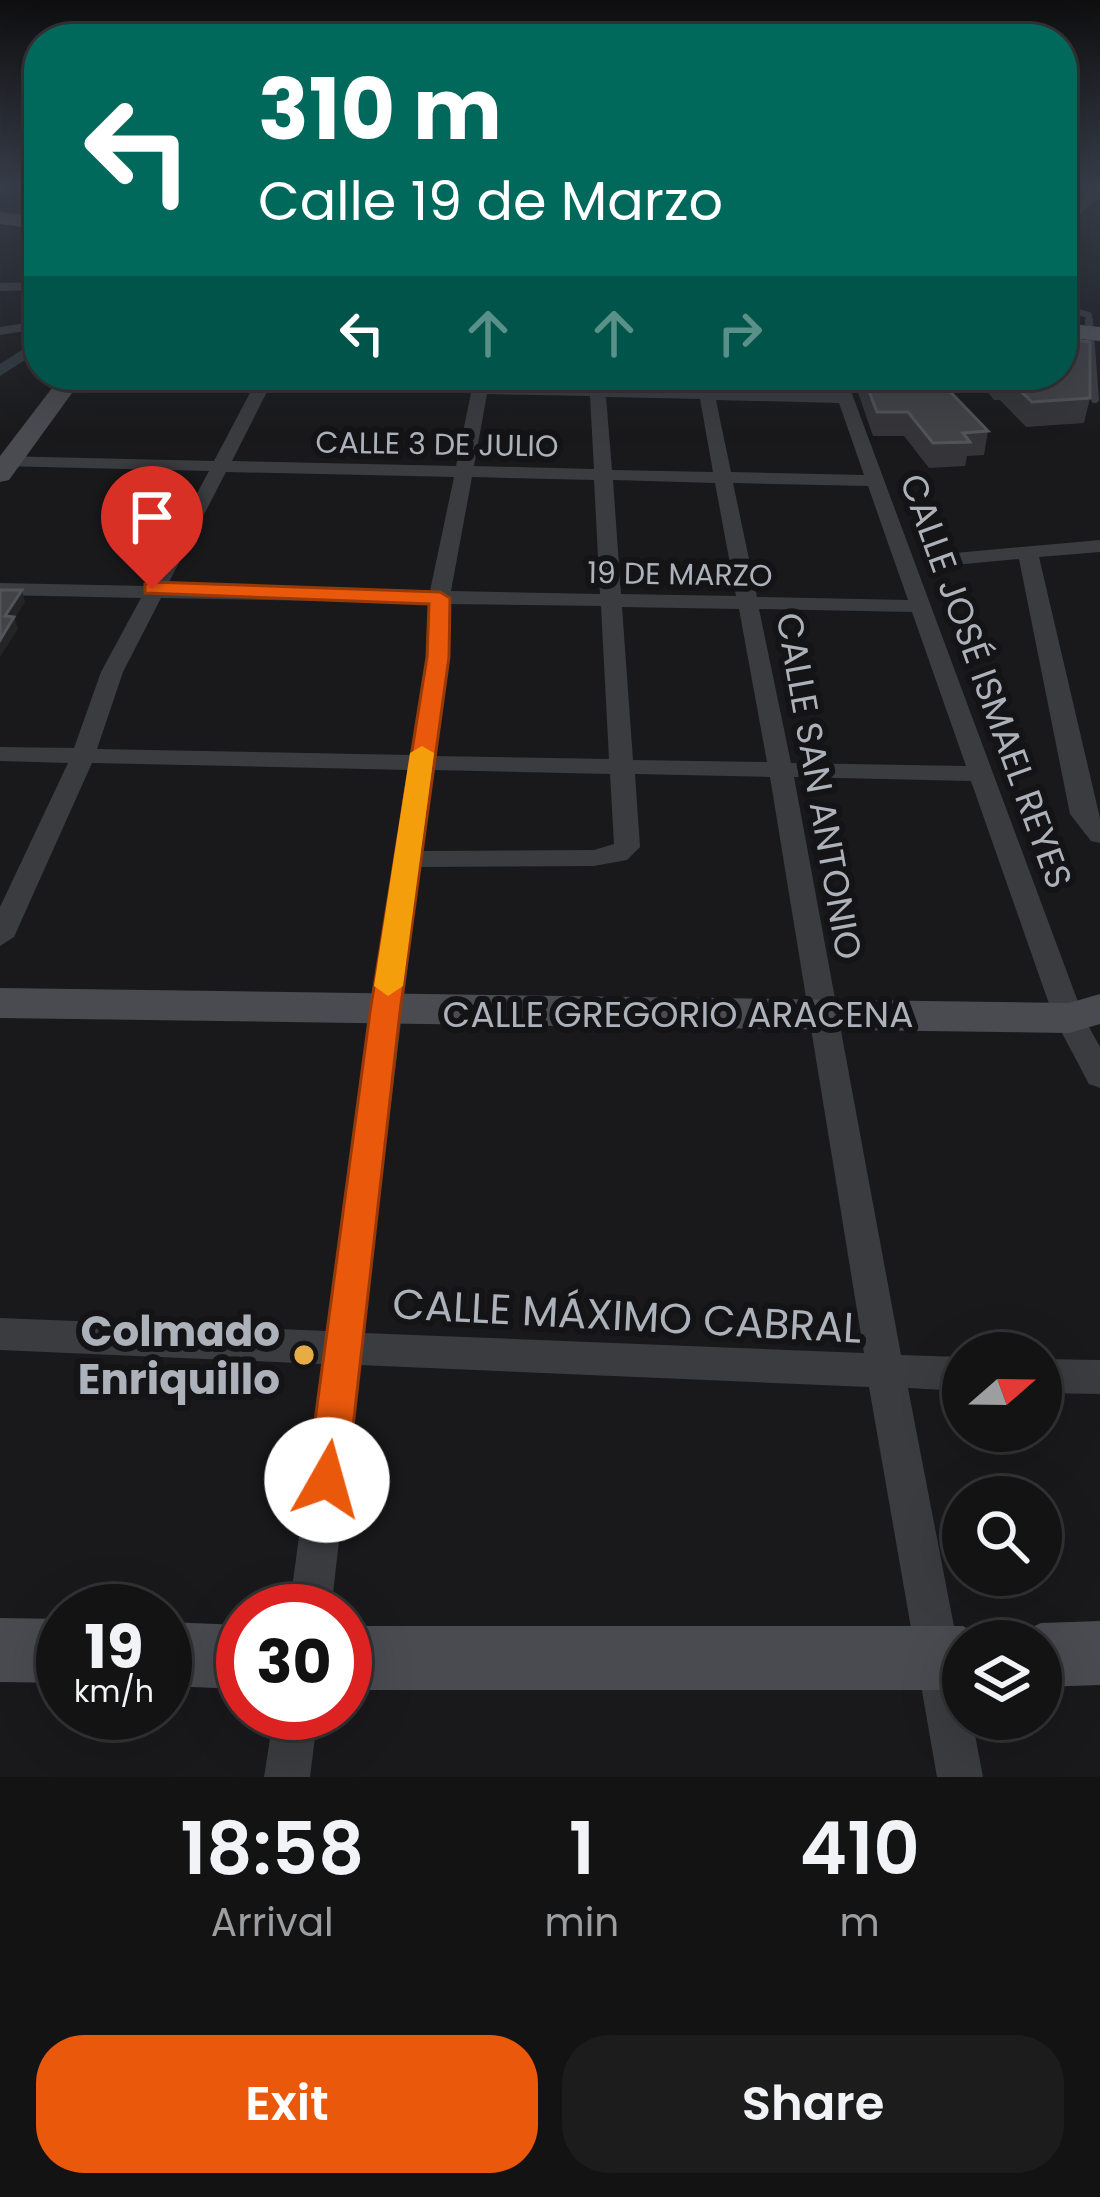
<!DOCTYPE html>
<meta charset="utf-8">
<style>
body{margin:0;font-family:Poppins,sans-serif;background:#1c1c1d;color:#f1f3f6;height:100vh;display:flex;flex-direction:column;font-size:45px;white-space:nowrap}
*{box-sizing:border-box;margin:0}
p{font-size:39px;color:#9d9ea0}
.icon{flex:none;width:66px;height:66px;fill:none;stroke:currentColor;stroke-width:2;stroke-linecap:round;stroke-linejoin:round}
.map{position:relative;height:1777px;overflow:hidden}
.details{display:flex;flex-direction:column;background:#131314;flex:1}
.details>*{flex:none}
.top-card{position:absolute;left:24px;top:24px;width:1053px;height:366px;border-radius:48px;box-shadow:0 12px 48px #0002,0 0 0 3px #323234;background:#00695c;color:#fff;overflow:hidden}
.needle{width:78px;rotate:70deg}
.buttons{position:absolute;left:942px;top:1332px;display:grid;gap:24px}
.buttons a{display:grid;place-items:center;width:120px;height:120px;border-radius:50%;background:#131314;box-shadow:0 12px 48px #0002,0 0 0 3px #323234;font-size:60px}
.speed{position:absolute;left:36px;top:1584px;display:flex;gap:24px;font-size:60px;font-weight:700;text-align:center}
.speed>*{display:grid;place-content:center;width:156px;height:156px;border-radius:50%;background:#131314;box-shadow:0 12px 48px #0002,0 0 0 3px #323234;line-height:1}
.speed small{font-size:30px;font-weight:400}
.speed .limit{border:18px solid #d22;background:#fff;color:#111}
.pin{position:absolute;display:grid;place-items:center;width:102px;height:102px;color:#fff;margin:-123px -51px;border-radius:50% 50% 50% 0;rotate:-45deg;box-shadow:0 0 12px #0007}
.pin .icon{rotate:45deg}
.me{position:absolute;width:132px;margin:-66px;rotate:7deg;stroke-linejoin:round;filter:drop-shadow(0 0 9px #0008)}
.turn{display:flex;align-items:center;gap:42px;height:252px;padding:0 36px;font-size:54px}
.turn .icon{width:156px;height:156px;stroke-width:2.5}
.turn b{display:block;font-size:84px;line-height:102px}
.lanes{display:flex;align-items:center;height:114px;padding:0 36px;background:#0003;justify-content:center;gap:60px;direction:ltr}
.lanes .off{opacity:.35}
.eta{display:flex;justify-content:space-evenly;align-items:center;height:204px;text-align:center}
.eta b{font-size:72px;font-weight:600;line-height:84px}
.button{display:flex;gap:24px;margin-top:auto;padding:24px 36px}
.button a{flex:1;height:138px;border-radius:48px;background:#ea580c;color:#fff;font-size:48px;font-weight:600;line-height:138px;text-align:center}
.button a+a{background:#1c1c1d;color:#f1f3f6}
.map>svg:first-child{display:block}
.lines{fill:none;stroke-linecap:round;stroke-linejoin:round}
.canal{fill:#30393f;fill-rule:evenodd}
.lane-far1{stroke:#3a3c40;stroke-width:6}
.lane{stroke:#3a3c40;stroke-width:8}
.street{fill:#3a3c40;fill-rule:evenodd}
.secondary{fill:#494b50;fill-rule:evenodd}
.primary{fill:#57595f;fill-rule:evenodd}
.wall{fill:#353539}
.shaded-wall{fill:#242427}
.building{fill:#424347;stroke:#525459;stroke-width:3}
.route{fill:#ea580c;stroke:#983908;stroke-width:3}
.slow{fill:#f59e0b}
.poi-dot{fill:#e8ac44;stroke:#141416;stroke-width:4.5}
.labels{text-anchor:middle;dominant-baseline:central;stroke-width:12;stroke-linejoin:round;paint-order:stroke}
.far-street-label{font-size:30px;fill:#acb1ba;stroke:#141416}
.street-label{font-size:36px;fill:#acb1ba;stroke:#141416}
.near-street-label{font-size:42px;fill:#acb1ba;stroke:#141416}
.near-poi-label{font-size:42px;font-weight:bold;fill:#acb1ba;stroke:#141416;text-anchor:end}
</style>
<div class="map">
<svg width="1100" height="1777" viewBox="0 0 1100 1777">
<rect width="100%" height="100%" fill="#19191b"/>
<g class="lines">
<!-- canal -->
<path class="canal" d="M39 339V351L0 376V364Z"/>
<!-- lane-far1 -->
<path class="lane-far1" d="M1062 308 1089 315 1090 324"/>
<!-- lane -->
<path class="lane" d="M1089 321 1095 399"/>
<!-- street -->
<g class="street">
<path d="M0 185H11L0 191Z"/>
<path d="M1089 185H1100L1095 202 1062 228V218L1085 198Z"/>
<path d="M39 205V214L27 219 21 215Z"/>
<path d="M39 282V290L0 291V283Z"/>
<path d="M39 321V329L0 335V327Z"/>
<path d="M65 375H276L274 378 473 384 475 375H491L489 384 589 387 591 376 600 375 606 387 698 389 695 375H711L714 390 835 393 829 375H845L1084 1018 1100 1047V1088L1089 1084 1054 1018 971 781 794 777 901 1355 963 1357V1391L908 1388 963 1673V1719H972L983 1777H937L869 1387 359 1365 331 1611H289L322 1364 0 1350V1318L327 1331 409 770 92 763 14 937 0 946V907L68 763 0 761V747L74 748 101 672 141 598 0 595V583L147 586 209 471 0 466V456L214 461 253 387 71 383 65 381ZM269 388 471 393 456 466 232 461ZM487 394 590 396 594 469 474 466ZM606 397 700 399 713 472 612 470ZM716 400 839 403 864 475 731 472ZM226 472 454 477 430 591 167 586ZM472 477 594 480 600 594 451 591ZM613 480 715 483 736 596 621 594ZM733 483 868 486 908 600 757 597ZM161 598 429 603 427 657 411 755 97 749 123 672ZM449 604 601 606 609 759 435 756 449 657ZM622 607 739 609 767 762 633 760ZM759 609 912 612 966 766 791 763ZM433 770 610 774 614 844 594 850 422 851ZM635 774 770 777 864 1353 363 1333 420 867 594 866 627 860 640 847Z"/>
<path d="M1100 540V552L1039 557 1100 818V843L1091 841 1070 814 1019 559 944 566 934 560 944 554Z"/>
<path d="M1041 1359 1100 1360V1394L1041 1393Z"/>
<path d="M274 1713H318L310 1777H264Z"/>
</g>
<!-- secondary -->
<g class="secondary">
<path d="M62 375H85L9 480 0 482V456Z"/>
<path d="M0 988 1069 1003 1100 994V1024L1069 1033 0 1018Z"/>
<path d="M0 1618 63 1619V1683L0 1682Z"/>
<path d="M1100 1621V1685L1041 1687V1641H1015L1019 1633 1041 1623Z"/>
<path d="M165 1622 243 1625V1689L165 1686Z"/>
<path d="M345 1626H963L988 1641H963V1690H345Z"/>
</g>
<!-- primary -->
<g class="primary">
<path d="M0 212 39 217V229L0 224Z"/>
<path d="M1062 323 1100 327V341L1062 337Z"/>
</g>
</g>
<!-- wall -->
<g class="wall">
<path d="M852 375H934L988 431 984 455 967 456 965 466 929 468 904 436H873Z"/>
<path d="M974 375H1062L1090 398 1084 423 1026 427 1000 400H994Z"/>
</g>
<!-- shaded-wall -->
<path class="shaded-wall" d="M22 590 25 602 15 618 18 629 0 657V640L5 616Z"/>
<!-- building -->
<g class="building">
<path d="M1062 338 1090 342V398L1032 402 1004 375H999H1062Z"/>
<path d="M863 375H934L988 431 963 433 970 442 933 443 908 412H877Z"/>
<path d="M0 590H22L5 616 14 617 0 640Z"/>
</g>
<!-- sky -->
<linearGradient id="sky" x2="0" y2="1"><stop stop-color="#0e0e0f"/><stop offset="0.43" stop-color="#383e4a"/><stop offset="1" stop-color="#383e4a" stop-opacity="0"/></linearGradient>
<rect width="1100" height="434" fill="url(#sky)"/>
<!-- route -->
<path class="route" d="M152 582 440 592 450 598 449 657 400 1012 347 1480 341 1493 327 1499 313 1493 307 1480 370 1012 427 657 429 604 145 593V584Z"/>
<!-- slow -->
<path class="slow" d="M422 746 434 753 403 986 388 996 374 986 410 753Z"/>
<!-- markers -->
<circle class="poi-dot" cx="304" cy="1355" r="12"/>
<g class="labels">
<!-- far-street labels -->
<g class="far-street-label">
<text transform="translate(437 444) rotate(1)">CALLE 3 DE JULIO</text>
<text transform="translate(680 574) rotate(1)">19 DE MARZO</text>
</g>
<!-- street labels -->
<g class="street-label">
<text transform="translate(986 681) rotate(70)">CALLE JOSÉ ISMAEL REYES</text>
<text transform="translate(819 786) rotate(80)">CALLE SAN ANTONIO</text>
<text x="678" y="1014">CALLE GREGORIO ARACENA</text>
</g>
<!-- near-street labels -->
<g class="near-street-label">
<text transform="translate(627 1316) rotate(3)">CALLE MÁXIMO CABRAL</text>
</g>
<!-- near-poi labels -->
<g class="near-poi-label">
<text x="280" y="1331">Colmado<tspan x="280" dy="48">Enriquillo</tspan></text>
</g>
</g>
</svg>
<div class="buttons">
<a><svg class="needle" viewBox="-14 -14 28 28"><path d="M0-13l5 13h-10z" fill="#e53935"/><path d="M0 13l5-13h-10z" fill="#9d9ea0"/></svg></a>
<a><svg class="icon" aria-label="search" viewBox="0 0 24 24"><circle cx="10" cy="10" r="6"/><path d="M15 15l6 6"/></svg></a>
<a><svg class="icon" aria-label="layers" viewBox="0 0 24 24"><path d="M12 4l9 5-9 5-9-5zM3 14l9 5 9-5"/></svg></a>
</div>
<div class="speed"><div>19<small>km/h</small></div><div class="limit">30</div></div>
<div class="pin" style="left:152px;top:589px;background:#d93025"><svg class="icon" aria-label="arrive" viewBox="0 0 24 24"><path d="M6 21V4h12l-3 4 3 4H6"/></svg></div>
<svg class="me" style="left:327px;top:1480px" viewBox="-20 -20 40 40"><circle r="19" fill="#fff"/><path d="M0-13L10 11 0 6-10 11z" fill="#ea580c"/></svg>
<div class="top-card">
<div class="turn"><svg class="icon" aria-label="left" viewBox="0 0 24 24"><path d="M17 20v-9H6M10 6l-5 5 5 5"/></svg><div><b>310 m</b>Calle 19 de Marzo</div></div>
<div class="lanes"><svg class="icon" aria-label="left" viewBox="0 0 24 24"><path d="M17 20v-9H6M10 6l-5 5 5 5"/></svg><svg class="icon off" aria-label="ahead" viewBox="0 0 24 24"><path d="M12 20V5M6 11l6-6 6 6"/></svg><svg class="icon off" aria-label="ahead" viewBox="0 0 24 24"><path d="M12 20V5M6 11l6-6 6 6"/></svg><svg class="icon off" aria-label="right" viewBox="0 0 24 24"><path d="M7 20v-9h11M14 6l5 5-5 5"/></svg></div>
</div>
</div>
<section class="details">
<div class="eta">
<div><b>18:58</b><p>Arrival</p></div>
<div><b>1</b><p>min</p></div>
<div><b>410</b><p>m</p></div>
</div>
<div class="button"><a>Exit</a><a>Share</a></div>
</section>
